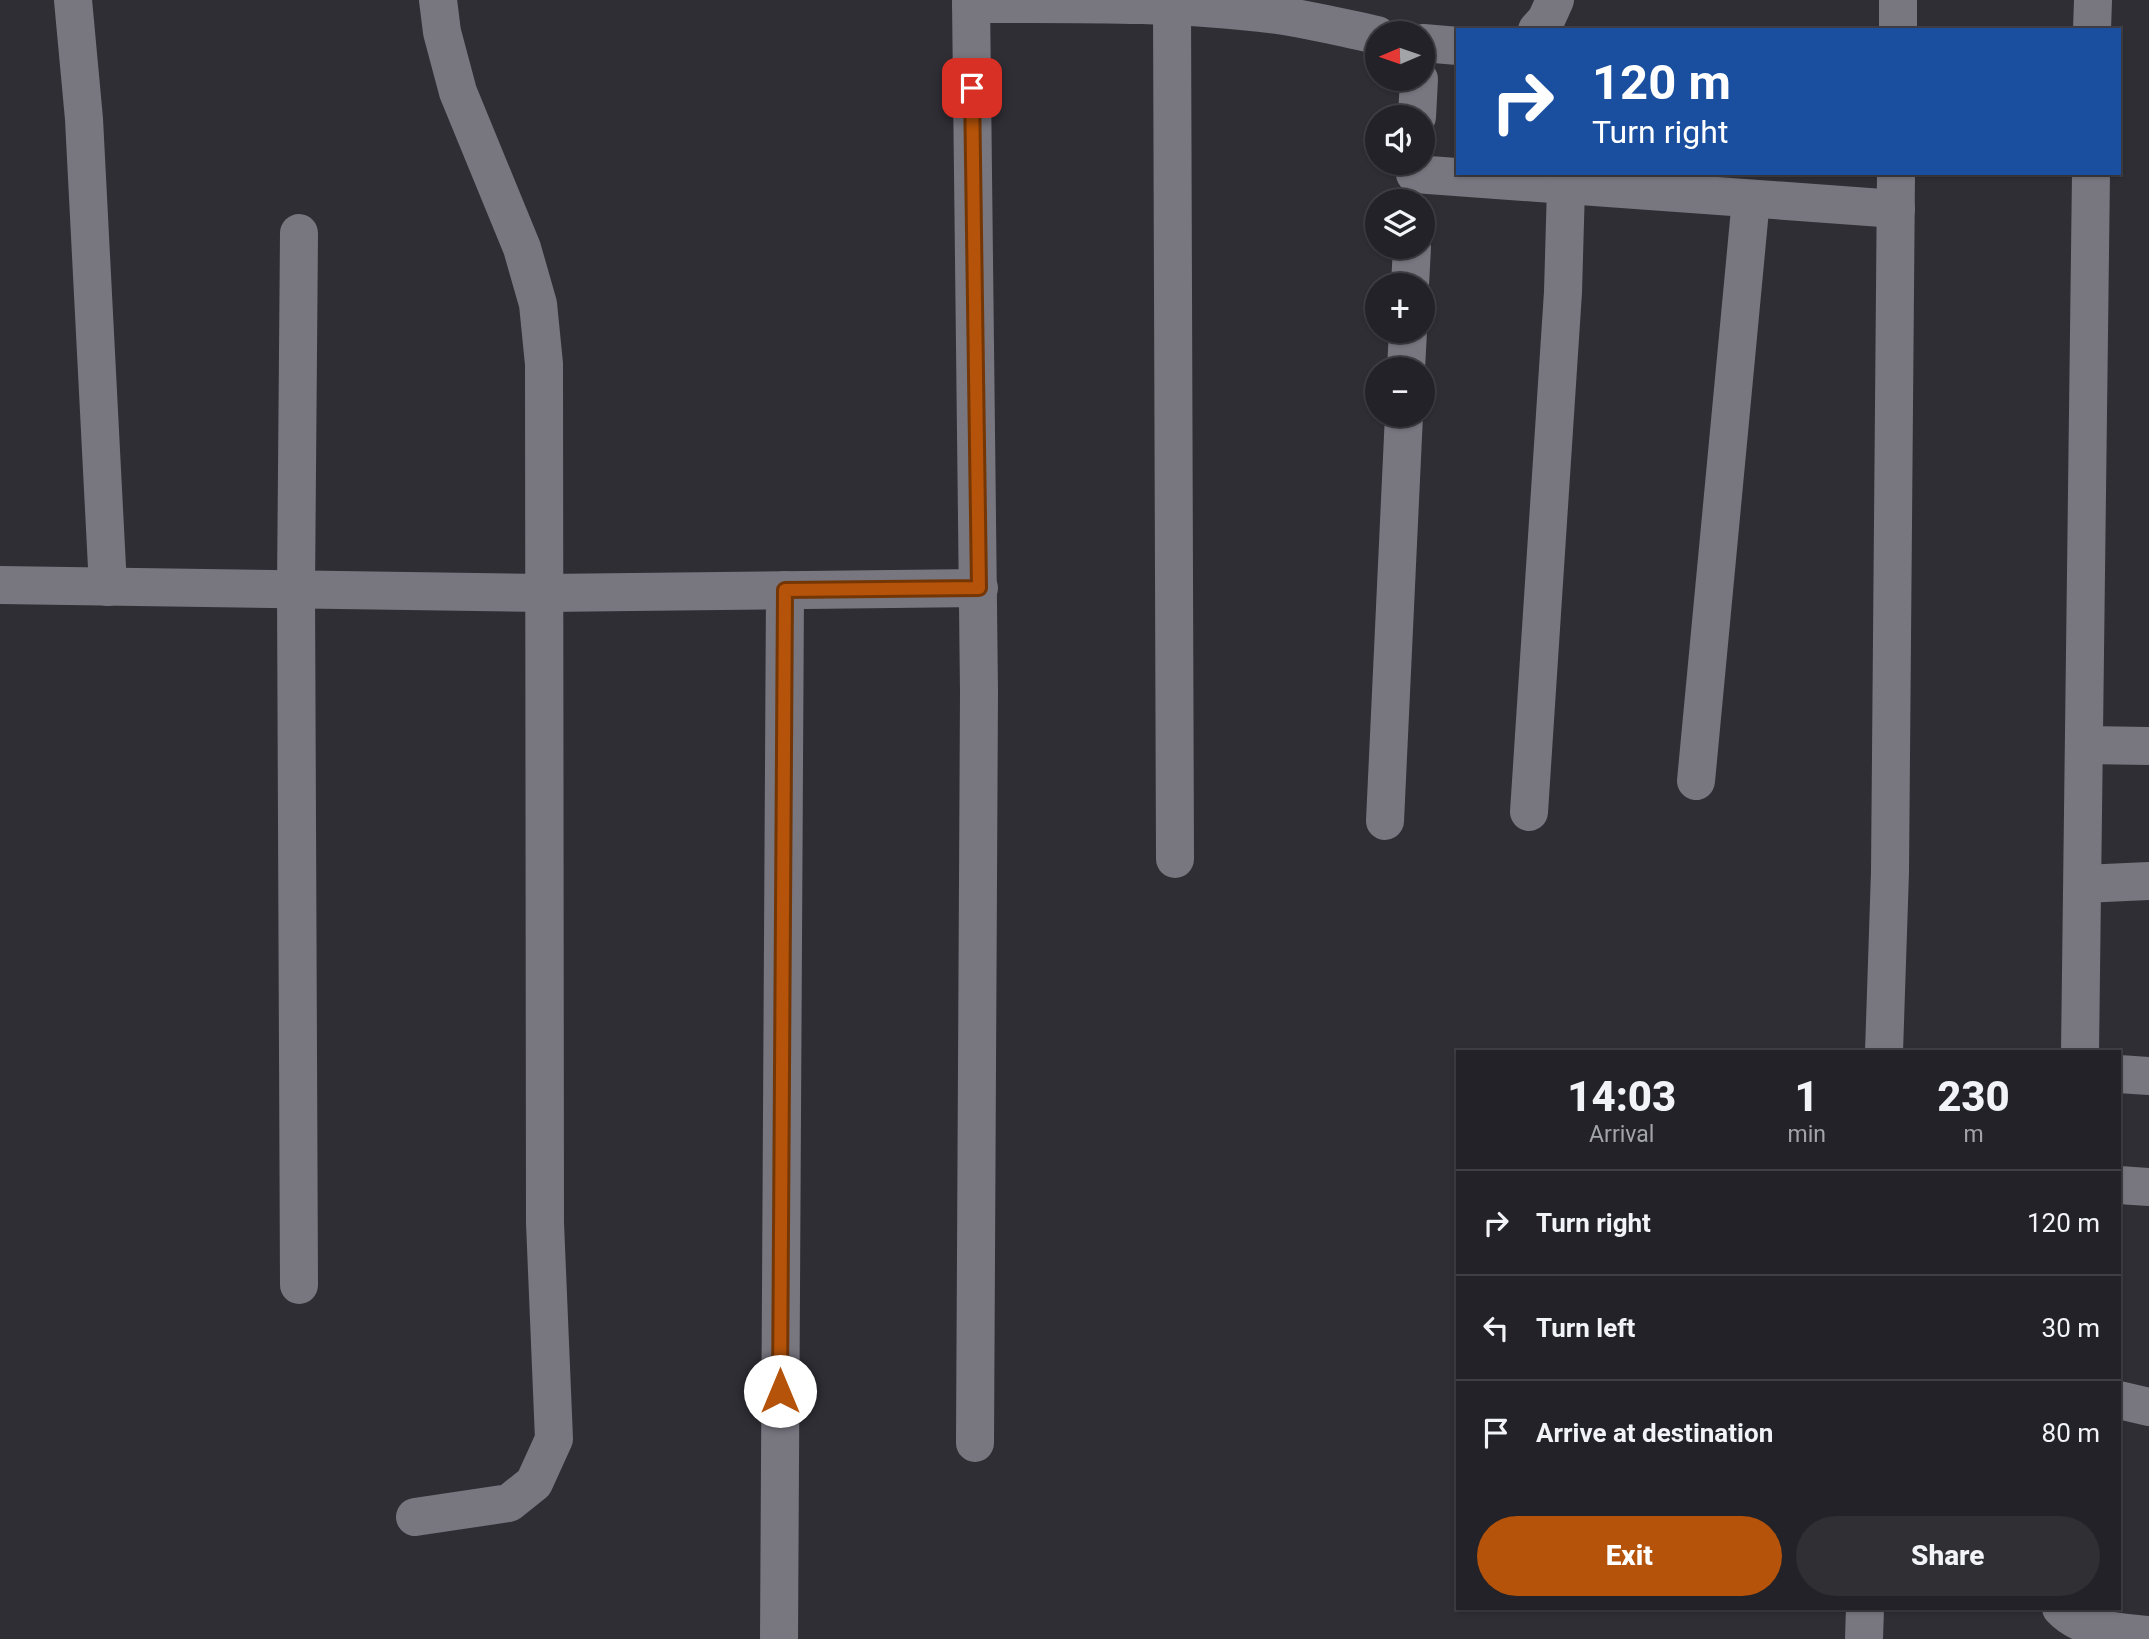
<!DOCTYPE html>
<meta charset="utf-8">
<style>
body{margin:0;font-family:Roboto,sans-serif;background:#2f2f34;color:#f1f3f6;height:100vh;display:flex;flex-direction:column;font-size:26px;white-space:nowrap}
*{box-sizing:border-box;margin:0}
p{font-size:23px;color:#a3a4a8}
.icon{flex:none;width:38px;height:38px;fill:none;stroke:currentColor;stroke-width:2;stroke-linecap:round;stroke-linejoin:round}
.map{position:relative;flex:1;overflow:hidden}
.details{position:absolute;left:1456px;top:1050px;width:665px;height:560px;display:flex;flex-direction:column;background:#232228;border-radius:0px;box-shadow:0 2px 5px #0004,0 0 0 2px #403f45}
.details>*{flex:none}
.top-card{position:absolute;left:1456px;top:28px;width:665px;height:147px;border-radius:0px;box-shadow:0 2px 5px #0004,0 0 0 2px #403f45;background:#1a4fa0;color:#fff;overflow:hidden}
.needle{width:46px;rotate:268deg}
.controls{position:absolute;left:1365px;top:21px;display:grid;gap:14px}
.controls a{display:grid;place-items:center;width:70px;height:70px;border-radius:50%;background:#232228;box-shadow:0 2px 5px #0004,0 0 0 2px #403f45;font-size:35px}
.pin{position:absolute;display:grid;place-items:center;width:60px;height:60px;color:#fff;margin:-30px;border-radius:14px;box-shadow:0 4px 10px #0006}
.me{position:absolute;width:77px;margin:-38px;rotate:0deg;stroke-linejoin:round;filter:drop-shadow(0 0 5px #0008)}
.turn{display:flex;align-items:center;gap:24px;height:147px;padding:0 21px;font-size:32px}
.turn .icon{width:91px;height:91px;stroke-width:2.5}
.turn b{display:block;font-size:49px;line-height:60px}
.eta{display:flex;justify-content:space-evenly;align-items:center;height:119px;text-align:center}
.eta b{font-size:42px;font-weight:800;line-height:49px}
.cta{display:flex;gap:14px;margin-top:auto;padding:14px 21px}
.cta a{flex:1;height:80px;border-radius:42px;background:#b45309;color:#fff;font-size:28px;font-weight:800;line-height:80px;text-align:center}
.cta a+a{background:#2f2f34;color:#f1f3f6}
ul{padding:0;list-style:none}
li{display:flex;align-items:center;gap:21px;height:105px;padding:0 21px;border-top:2px solid #403f45}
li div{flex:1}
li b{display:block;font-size:26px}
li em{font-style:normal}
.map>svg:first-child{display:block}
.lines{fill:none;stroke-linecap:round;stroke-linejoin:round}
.minor{stroke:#787780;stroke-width:38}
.route-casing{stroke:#753606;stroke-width:18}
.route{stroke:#b45309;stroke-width:12}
</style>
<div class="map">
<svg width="2149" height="1639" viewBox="0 0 2149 1639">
<rect width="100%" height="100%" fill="#2f2e35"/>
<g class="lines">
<!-- minor -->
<g class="minor">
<path d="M73 0 84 119 108 587"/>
<path d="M971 0 979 692 975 1443"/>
<path d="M971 4C1073 4 1176 2 1277 15 1311 20 1344 28 1377 35"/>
<path d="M1172 7 1175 859"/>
<path d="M1537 30 1546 20 1555 0"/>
<path d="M1898 30V0"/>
<path d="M2092 30 2093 0"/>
<path d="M1423 43 1458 46"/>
<path d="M1417 117 1419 79"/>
<path d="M1415 174 1896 209"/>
<path d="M1410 285 1412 247"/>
<path d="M1406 369 1408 331"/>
<path d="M0 585 545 593 979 588"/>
<path d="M2086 745 2149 746"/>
<path d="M1696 781 1751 199"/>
<path d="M1529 812 1563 292 1566 187 1564 173"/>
<path d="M1385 821 1404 415"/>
<path d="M2083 884 2149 881"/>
<path d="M1884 1052 1890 872 1896 173"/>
<path d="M2080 1052 2091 173"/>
<path d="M2119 1074 2149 1076"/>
<path d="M2119 1185 2149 1187"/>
<path d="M299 1285 296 589 299 233"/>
<path d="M2119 1400 2149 1407"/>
<path d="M415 1517 509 1503 534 1483 554 1439 545 1223 544 364 538 304 522 248 458 92 442 32 438 0"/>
<path d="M2061 1608C2082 1631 2120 1632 2149 1635"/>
<path d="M779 1639 785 590"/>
<path d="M1864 1639 1865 1608"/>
</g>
</g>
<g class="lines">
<!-- route casing -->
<g class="route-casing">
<path id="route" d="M780 1391 785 590 979 588 972 88"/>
</g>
<!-- route -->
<use href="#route" class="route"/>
</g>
</svg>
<div class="controls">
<a><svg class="needle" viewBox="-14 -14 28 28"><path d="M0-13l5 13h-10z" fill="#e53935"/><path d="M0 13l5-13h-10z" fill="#a3a4a8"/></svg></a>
<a><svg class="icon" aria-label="sound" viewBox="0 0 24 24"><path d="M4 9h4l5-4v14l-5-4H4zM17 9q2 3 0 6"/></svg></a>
<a><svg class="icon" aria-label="layers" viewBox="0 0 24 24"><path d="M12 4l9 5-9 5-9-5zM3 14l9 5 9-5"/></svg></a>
<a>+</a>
<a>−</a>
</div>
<div class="pin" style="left:972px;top:88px;background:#d93025"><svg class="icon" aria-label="arrive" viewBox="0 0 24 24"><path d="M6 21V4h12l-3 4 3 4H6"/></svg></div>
<svg class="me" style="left:780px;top:1391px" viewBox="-20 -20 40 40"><circle r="19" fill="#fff"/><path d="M0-13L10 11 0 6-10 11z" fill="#b45309"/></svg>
<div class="top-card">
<div class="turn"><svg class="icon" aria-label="right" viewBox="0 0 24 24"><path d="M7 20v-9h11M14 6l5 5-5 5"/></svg><div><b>120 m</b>Turn right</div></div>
</div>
<section class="details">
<div class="eta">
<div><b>14:03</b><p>Arrival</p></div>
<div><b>1</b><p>min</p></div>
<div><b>230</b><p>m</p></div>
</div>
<ul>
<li><svg class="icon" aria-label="right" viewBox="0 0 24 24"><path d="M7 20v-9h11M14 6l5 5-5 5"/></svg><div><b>Turn right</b></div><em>120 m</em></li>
<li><svg class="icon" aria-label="left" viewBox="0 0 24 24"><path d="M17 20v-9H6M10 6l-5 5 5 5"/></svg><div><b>Turn left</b></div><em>30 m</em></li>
<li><svg class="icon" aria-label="arrive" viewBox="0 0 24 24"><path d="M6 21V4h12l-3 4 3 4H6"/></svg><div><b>Arrive at destination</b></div><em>80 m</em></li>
</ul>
<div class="cta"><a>Exit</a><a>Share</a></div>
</section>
</div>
